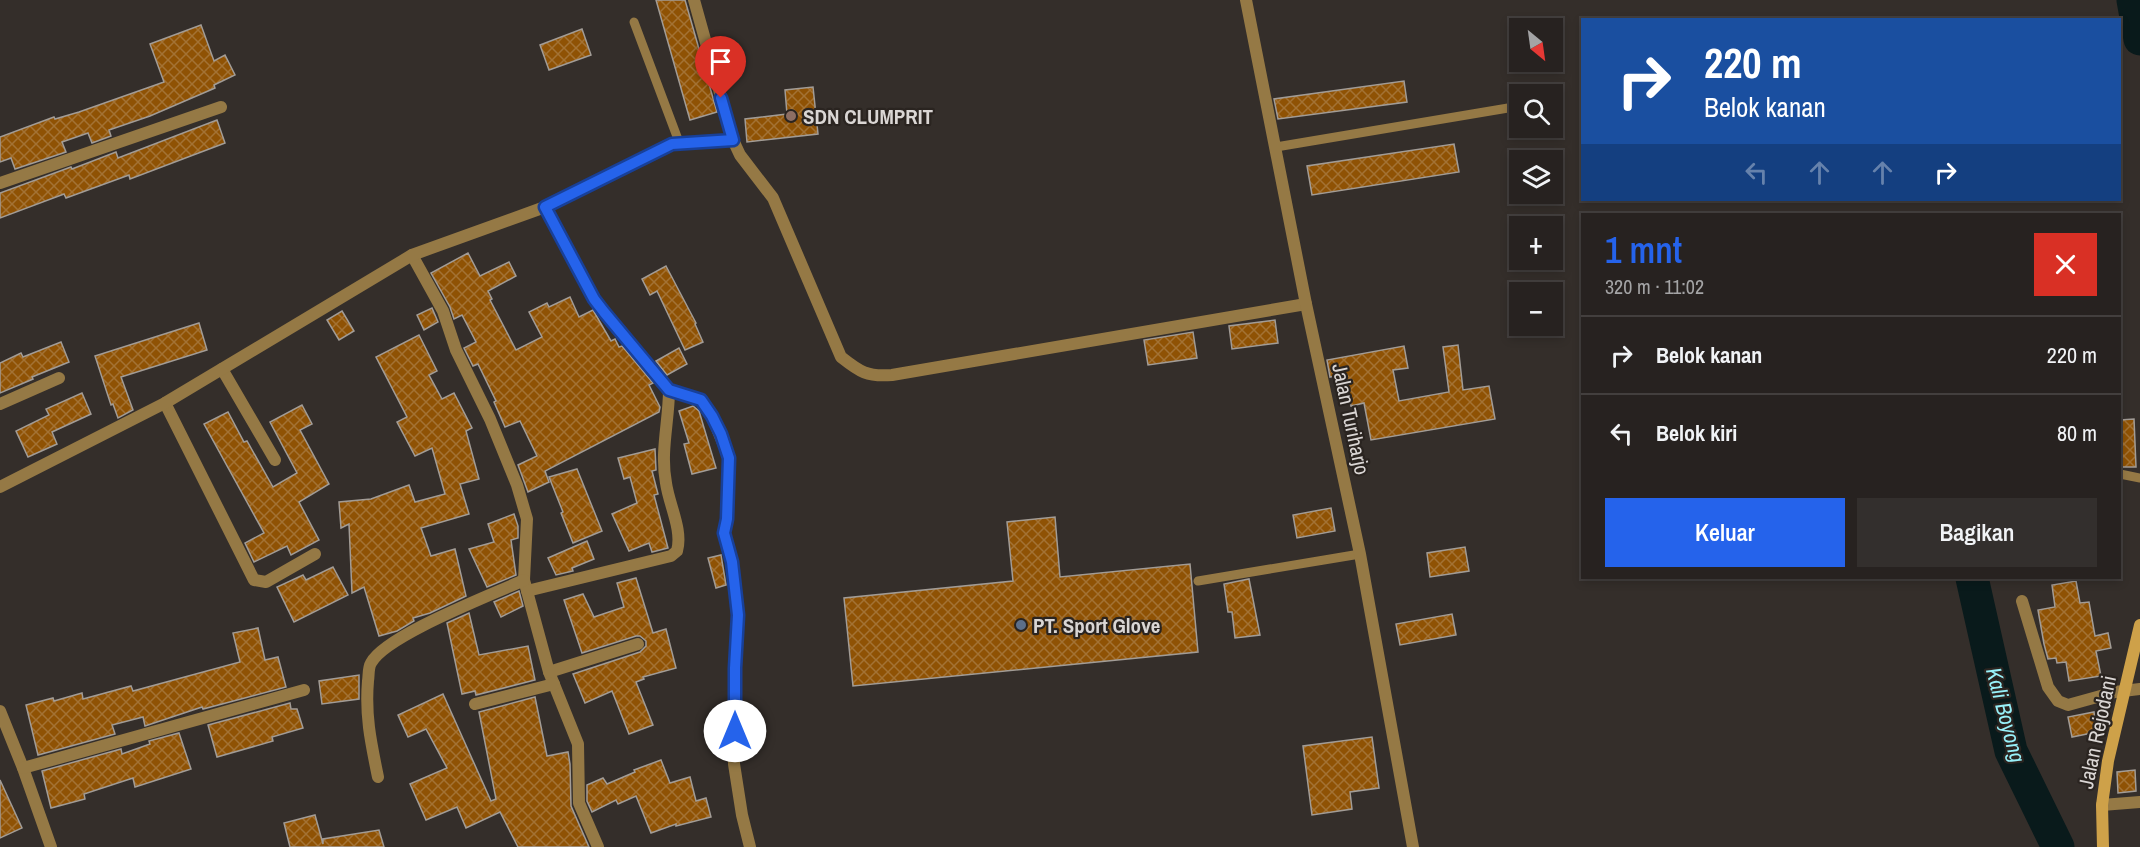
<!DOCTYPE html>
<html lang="id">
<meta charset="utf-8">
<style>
body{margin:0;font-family:"Archivo Narrow",sans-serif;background:#332f2d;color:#f1f3f6;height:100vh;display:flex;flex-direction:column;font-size:22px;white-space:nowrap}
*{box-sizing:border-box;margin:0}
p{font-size:20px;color:#a4a4a5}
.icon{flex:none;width:33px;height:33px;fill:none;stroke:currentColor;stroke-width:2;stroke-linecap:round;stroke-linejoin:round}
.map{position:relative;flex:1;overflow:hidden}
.side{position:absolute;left:1581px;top:213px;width:540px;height:366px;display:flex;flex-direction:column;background:#272220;border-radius:0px;box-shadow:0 3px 9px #0003,0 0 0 2px #433f3e}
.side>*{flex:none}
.banner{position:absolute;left:1581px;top:18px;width:540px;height:183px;border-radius:0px;box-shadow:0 3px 9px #0003,0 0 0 2px #433f3e;background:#1a4fa0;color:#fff;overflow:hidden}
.needle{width:39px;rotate:151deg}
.tools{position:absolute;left:1509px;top:18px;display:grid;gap:12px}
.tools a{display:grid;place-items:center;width:54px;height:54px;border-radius:0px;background:#272220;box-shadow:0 3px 9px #0003,0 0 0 2px #433f3e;font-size:30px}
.pin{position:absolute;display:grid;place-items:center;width:51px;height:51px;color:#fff;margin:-62px -26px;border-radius:50% 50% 50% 0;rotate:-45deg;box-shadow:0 0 6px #0007}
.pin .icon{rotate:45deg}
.me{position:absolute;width:66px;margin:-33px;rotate:0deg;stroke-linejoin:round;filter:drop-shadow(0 0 4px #0008)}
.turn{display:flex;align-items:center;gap:21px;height:126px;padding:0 24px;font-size:27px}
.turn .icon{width:78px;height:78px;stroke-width:2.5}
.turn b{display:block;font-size:42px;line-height:51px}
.lanes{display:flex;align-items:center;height:57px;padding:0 24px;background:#0003;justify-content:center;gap:30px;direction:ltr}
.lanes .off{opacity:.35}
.round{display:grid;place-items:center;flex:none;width:63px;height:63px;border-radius:0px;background:#332f2d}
.headline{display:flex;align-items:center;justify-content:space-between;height:102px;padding:0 24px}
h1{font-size:36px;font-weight:600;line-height:45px;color:#2563eb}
.primary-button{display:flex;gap:12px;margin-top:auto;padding:12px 24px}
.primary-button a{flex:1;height:69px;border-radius:0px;background:#2563eb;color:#fff;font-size:24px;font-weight:600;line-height:69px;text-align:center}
.primary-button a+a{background:#332f2d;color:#f1f3f6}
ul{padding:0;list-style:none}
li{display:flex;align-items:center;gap:18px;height:78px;padding:0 24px;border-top:2px solid #433f3e}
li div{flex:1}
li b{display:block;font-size:22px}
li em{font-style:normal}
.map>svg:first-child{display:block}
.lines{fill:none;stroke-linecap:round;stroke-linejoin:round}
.river{stroke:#091a1b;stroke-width:33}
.building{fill:url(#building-cross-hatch);stroke:#a29c96;stroke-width:1.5}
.service{stroke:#957945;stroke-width:9}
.minor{stroke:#957945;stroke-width:12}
.secondary{stroke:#cea149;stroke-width:12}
.route-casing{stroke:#184099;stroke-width:15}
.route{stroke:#2563eb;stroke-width:10}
.education-dot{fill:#8d6e63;stroke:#2a2420;stroke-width:2}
.service-dot{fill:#5c6f8a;stroke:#2a2420;stroke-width:2}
.labels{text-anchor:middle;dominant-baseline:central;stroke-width:4.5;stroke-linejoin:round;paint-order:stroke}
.poi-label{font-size:21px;font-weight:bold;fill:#dad6d4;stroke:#2a2420;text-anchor:start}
.street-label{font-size:21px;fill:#dad6d4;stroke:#2a2420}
.water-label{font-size:22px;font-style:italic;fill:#98f1f9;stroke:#2a2420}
</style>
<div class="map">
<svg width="2140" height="847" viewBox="0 0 2140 847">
<defs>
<pattern id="building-cross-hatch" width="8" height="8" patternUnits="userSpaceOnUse" patternTransform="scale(1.5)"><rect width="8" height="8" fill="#8f5204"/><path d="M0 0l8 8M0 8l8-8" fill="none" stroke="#a37234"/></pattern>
</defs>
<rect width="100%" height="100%" fill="#342e2a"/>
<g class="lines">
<!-- river -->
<g class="river">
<path d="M2133 0 2140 39"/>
<path d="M1972 578 2011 751 2058 847"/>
</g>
</g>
<!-- building -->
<g class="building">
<path d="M656 0H685L717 112 690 120Z"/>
<path d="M201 25 214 61 225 55 235 75 214 85 215 88 150 116 109 130 111 136 92 143 88 133 62 142 66 152 15 169 11 158 0 162V137L54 117 55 119 79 112 164 82 150 44Z"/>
<path d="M582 29 591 55 549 70 540 45Z"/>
<path d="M1404 81 1407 102 1278 119 1274 99Z"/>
<path d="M813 87 818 134 747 142 745 119 787 114 785 90Z"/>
<path d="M217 120 225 143 130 179 129 175 66 198 64 194 0 218V193L71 167 72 169 116 152 118 158Z"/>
<path d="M1454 144 1459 172 1312 195 1307 166Z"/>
<path d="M468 253 480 276 509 262 516 276 488 291 492 299 490 300 516 350 542 337 529 312 547 303 549 307 570 297 579 317 593 310 611 341 615 339 619 347 622 346 653 383 649 385 660 407 659 412 545 471 549 482 528 492 518 465 537 456 520 421 505 427 494 402 496 401 478 364 473 366 464 348 476 342 462 315 454 319 450 307 431 273Z"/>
<path d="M666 266 696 323 695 324 703 342 685 350 657 291 650 295 642 279Z"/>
<path d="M432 308 438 322 424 330 417 315Z"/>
<path d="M342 311 354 331 339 340 327 320Z"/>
<path d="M1275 320 1278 343 1232 349 1229 326Z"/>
<path d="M199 323 207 350 121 377 133 410 118 418 113 404 111 405 95 356Z"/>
<path d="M1193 332 1197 358 1148 365 1144 340Z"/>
<path d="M419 335 437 371 429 375 442 399 454 393 472 428 466 431 479 479 460 484 469 514 421 528 431 556 455 549 466 596 430 613 413 618 414 621 397 631 379 636 364 587 352 593 349 524 341 528 339 502 371 499 409 485 415 502 445 494 432 448 415 456 397 422 407 417 376 357Z"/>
<path d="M61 342 69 362 32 377 33 379 0 393V363L21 353 23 357Z"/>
<path d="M1458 345 1463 390 1489 386 1495 419 1371 440 1364 403 1351 406 1344 374 1330 377 1327 360 1404 346 1408 368 1393 370 1399 401 1449 392 1443 347Z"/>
<path d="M679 348 687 364 667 375 656 361Z"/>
<path d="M82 393 91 414 52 432 57 444 28 457 16 431 49 415 46 409Z"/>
<path d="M302 405 312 424 300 430 329 484 299 502 319 540 291 555 287 546 254 562 245 543 264 533 204 424 228 412 244 442 247 441 273 487 297 473 270 422Z"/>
<path d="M693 406 699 411 716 468 692 474 684 444 689 443 679 411Z"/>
<path d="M2134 419 2136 467H2120V420Z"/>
<path d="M655 449 656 470 652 471 658 494 654 495 668 548 652 552 649 543 629 551 612 514 637 503 630 477 624 479 618 458Z"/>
<path d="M577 469 602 531 573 543 561 513 563 512 549 477Z"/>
<path d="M1331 508 1335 531 1297 538 1293 515Z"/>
<path d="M514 514 518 526V538L511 540 516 575 487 587 469 549 494 542 488 524Z"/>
<path d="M1055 517 1060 577 1190 564 1198 652 853 686 844 598 1013 581 1007 522Z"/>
<path d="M587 541 594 559 572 568 573 571 556 575 548 558Z"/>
<path d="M1465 547 1469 571 1430 577 1427 553Z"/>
<path d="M721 555 726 585 716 588 708 558Z"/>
<path d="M333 567 348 595 294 622 277 587 303 575 306 580Z"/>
<path d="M636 578 653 633 666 629 676 668 643 677 644 679 636 682 653 725 629 734 612 691 585 703 573 674 640 652 646 646V641L640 636H636L582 653 564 600 583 594 594 617 624 607 617 583Z"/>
<path d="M1249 579 1260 635 1235 638 1232 612H1228L1224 584Z"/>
<path d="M2076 581 2080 603 2089 602 2095 636 2108 633 2111 648 2096 651 2101 676 2069 681 2066 662 2057 663 2056 658 2048 659 2044 644 2038 610 2055 607 2052 585Z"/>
<path d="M519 591 523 606 501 617 494 602Z"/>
<path d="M469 613 479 655 528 646 535 680 476 695 475 691 462 694 447 623Z"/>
<path d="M1452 614 1456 635 1400 645 1396 624Z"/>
<path d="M258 628 265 660 278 657 286 687 203 709 202 707 145 726 143 717 112 725 115 734 38 755 26 705 53 698 54 701 82 693 83 699 131 686 133 691 240 662 233 633Z"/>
<path d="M359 675V699L322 704 319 681Z"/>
<path d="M443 694 491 801 496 799 479 712 535 697 547 756 568 752 570 764 571 806 589 847H518L500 812 466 828 457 807 426 820 410 784 447 768 426 729 408 737 398 715Z"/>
<path d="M290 703 291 709H297L303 728 272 737 273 741 217 757 208 725Z"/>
<path d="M2094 712 2097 732 2072 737 2068 717Z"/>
<path d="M179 733 191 769 135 787 133 778 84 794 85 799 51 808 42 771 121 749 122 754 150 744 149 741Z"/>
<path d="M1372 737 1379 788 1350 792 1352 809 1312 815 1303 746Z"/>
<path d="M661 760 670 783 690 777 696 801 706 798 711 817 676 826V824L651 833 636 796 618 804 616 800 592 812 587 801V785L603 778 607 784 635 772 634 770Z"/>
<path d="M2135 770 2136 791 2118 793 2117 772Z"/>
<path d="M0 780 22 828 0 838Z"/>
<path d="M315 815 323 844V839L379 830 384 847H290L284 823Z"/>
</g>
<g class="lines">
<!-- service -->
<g class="service">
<path d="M634 22 679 142"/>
<path d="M1552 101H1553"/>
<path d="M1276 147 1520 106"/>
<path d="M2120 474 2140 478"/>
<path d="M1198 581 1360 554"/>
</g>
<!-- minor -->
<g class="minor">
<path d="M694 0 733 140 740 155 773 198 841 357C860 372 867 377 892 375L1306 304"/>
<path d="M1246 0 1306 304 1360 554 1413 847"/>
<path d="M0 183 221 107"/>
<path d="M412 255 443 311 456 350 490 419 517 485 527 519 524 580 527 591 549 672 578 744 579 803 598 847"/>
<path d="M222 369 275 460"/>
<path d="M669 390 701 400 712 416 729 458 727 519 724 533 732 562 738 615 735 668 734 764 742 815 750 847"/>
<path d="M165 403 254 580 266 582 315 554"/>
<path d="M0 404 59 378"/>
<path d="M0 487 165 403 412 255 545 207 672 144 733 140"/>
<path d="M527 591 671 556 677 551C683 530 669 505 666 483 660 452 669 421 669 390L594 299 545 207"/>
<path d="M2022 601 2048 687 2058 701 2068 705 2115 692 2140 689"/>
<path d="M549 672 638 644"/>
<path d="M475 704 554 684"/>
<path d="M0 711 23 768 51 847"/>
<path d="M23 768 304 690"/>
<path d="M378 777C371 743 365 716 368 681 369 675 368 668 371 663 386 635 492 595 524 580"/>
<path d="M2102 805 2140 802"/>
</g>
<!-- secondary -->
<path class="secondary" d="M2103 847 2102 805 2108 761 2140 625"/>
</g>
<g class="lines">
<!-- route casing -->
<g class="route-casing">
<path id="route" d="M721 98 733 140 672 144 545 207 594 299 604 312 669 390 701 400 712 416 721 434 729 458 727 519 724 533 732 562 738 615 735 668V731"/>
</g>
<!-- route -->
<use href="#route" class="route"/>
</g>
<!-- markers -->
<circle class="education-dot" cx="791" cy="116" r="6"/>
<circle class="service-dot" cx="1021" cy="625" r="6"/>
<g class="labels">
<!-- poi labels -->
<g class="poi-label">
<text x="803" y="116">SDN CLUMPRIT</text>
<text x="1033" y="625">PT. Sport Glove</text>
</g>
<!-- street labels -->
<g class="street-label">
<text transform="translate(1351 419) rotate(78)">Jalan Turiharjo</text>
<text transform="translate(2097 732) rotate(-78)">Jalan Rejodani</text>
</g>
<!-- water labels -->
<g class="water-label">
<text transform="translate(2006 715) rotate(75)">Kali Boyong</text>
</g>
</g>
</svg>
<div class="tools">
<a><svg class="needle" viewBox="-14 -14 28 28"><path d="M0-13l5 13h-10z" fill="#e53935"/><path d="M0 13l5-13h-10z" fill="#a4a4a5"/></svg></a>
<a><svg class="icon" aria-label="search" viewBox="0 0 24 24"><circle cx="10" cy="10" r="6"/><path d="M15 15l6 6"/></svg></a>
<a><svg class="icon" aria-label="layers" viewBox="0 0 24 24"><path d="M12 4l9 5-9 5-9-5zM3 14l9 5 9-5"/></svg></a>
<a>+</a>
<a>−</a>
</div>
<div class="pin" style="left:721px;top:98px;background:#d93025"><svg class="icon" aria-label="arrive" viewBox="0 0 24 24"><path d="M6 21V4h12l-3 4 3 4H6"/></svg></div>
<svg class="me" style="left:735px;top:731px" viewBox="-20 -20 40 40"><circle r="19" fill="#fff"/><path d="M0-13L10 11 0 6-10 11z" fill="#2563eb"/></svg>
<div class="banner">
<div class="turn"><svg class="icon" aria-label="right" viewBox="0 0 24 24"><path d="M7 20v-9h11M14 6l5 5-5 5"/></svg><div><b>220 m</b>Belok kanan</div></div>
<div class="lanes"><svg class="icon off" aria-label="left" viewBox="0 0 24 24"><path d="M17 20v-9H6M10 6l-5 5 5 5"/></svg><svg class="icon off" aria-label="ahead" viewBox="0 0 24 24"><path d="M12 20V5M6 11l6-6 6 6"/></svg><svg class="icon off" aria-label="ahead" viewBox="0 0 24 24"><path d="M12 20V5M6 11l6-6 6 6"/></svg><svg class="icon" aria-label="right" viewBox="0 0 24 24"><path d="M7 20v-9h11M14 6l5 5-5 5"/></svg></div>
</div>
<section class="side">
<div class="headline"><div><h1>1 mnt</h1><p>320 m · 11:02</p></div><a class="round" style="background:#d93025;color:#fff"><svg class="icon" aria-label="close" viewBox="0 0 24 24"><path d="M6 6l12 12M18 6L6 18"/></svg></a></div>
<ul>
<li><svg class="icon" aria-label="right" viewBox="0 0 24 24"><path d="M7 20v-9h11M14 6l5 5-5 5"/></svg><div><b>Belok kanan</b></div><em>220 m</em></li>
<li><svg class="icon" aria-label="left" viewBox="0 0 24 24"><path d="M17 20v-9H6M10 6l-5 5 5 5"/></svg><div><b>Belok kiri</b></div><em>80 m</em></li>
</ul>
<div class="primary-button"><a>Keluar</a><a>Bagikan</a></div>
</section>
</div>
